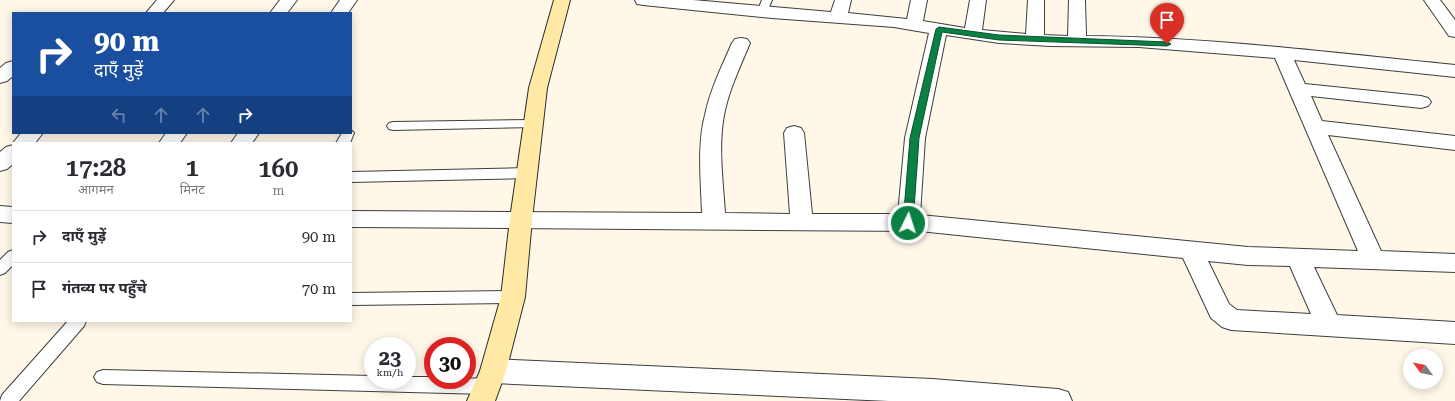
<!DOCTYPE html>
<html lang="hi">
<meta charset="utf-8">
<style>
body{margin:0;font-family:"Roboto Serif","Noto Sans Devanagari",serif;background:#f2f2f3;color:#2b2b33;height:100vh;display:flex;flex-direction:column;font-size:15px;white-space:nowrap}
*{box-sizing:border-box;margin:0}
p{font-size:13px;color:#7c7c81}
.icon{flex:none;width:22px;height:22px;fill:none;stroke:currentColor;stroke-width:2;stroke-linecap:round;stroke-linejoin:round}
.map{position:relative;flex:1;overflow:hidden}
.sheet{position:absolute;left:12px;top:142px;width:340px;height:180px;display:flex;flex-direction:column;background:#fff;border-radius:0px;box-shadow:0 2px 10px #0003}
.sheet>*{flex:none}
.guide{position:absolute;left:12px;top:12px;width:340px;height:122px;border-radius:0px;box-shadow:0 2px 10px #0003;background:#1a4fa0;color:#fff;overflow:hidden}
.needle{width:26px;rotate:302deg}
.tools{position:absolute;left:1403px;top:349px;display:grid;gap:8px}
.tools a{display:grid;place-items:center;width:40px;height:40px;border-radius:50%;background:#fff;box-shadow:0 2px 10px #0003;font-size:20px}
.speed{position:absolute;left:364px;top:337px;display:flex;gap:8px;font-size:20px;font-weight:700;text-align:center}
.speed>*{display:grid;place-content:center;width:52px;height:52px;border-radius:50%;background:#fff;box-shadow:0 2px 10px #0003;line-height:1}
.speed small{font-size:10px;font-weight:400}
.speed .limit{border:6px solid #d22;background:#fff;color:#111}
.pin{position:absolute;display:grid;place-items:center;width:34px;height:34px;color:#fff;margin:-41px -17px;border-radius:50% 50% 50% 0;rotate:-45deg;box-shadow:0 0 4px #0007}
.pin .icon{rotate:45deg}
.me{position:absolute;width:44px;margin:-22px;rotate:4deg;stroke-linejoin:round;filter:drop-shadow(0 0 3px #0008)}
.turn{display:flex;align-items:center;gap:14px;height:84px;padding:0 16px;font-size:18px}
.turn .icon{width:52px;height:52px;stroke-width:2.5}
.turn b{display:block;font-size:28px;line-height:34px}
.lanes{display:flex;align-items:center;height:38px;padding:0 16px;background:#0003;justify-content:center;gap:20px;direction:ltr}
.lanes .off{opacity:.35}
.eta{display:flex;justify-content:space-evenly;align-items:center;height:68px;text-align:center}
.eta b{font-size:24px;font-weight:600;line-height:28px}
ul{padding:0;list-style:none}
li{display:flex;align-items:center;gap:12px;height:52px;padding:0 16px;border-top:1px solid #e1e1e2}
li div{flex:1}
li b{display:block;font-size:15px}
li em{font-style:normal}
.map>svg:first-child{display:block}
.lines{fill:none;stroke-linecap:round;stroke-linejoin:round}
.lane-casing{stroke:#3e3e3e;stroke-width:2}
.street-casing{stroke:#3e3e3e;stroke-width:2}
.secondary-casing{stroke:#2d2d2d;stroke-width:2}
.lane{fill:#fff;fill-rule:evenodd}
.street{fill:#fff;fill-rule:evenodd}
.secondary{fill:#ffe9a4;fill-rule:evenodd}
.route{fill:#0b8043;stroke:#07532c}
</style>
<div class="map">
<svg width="1455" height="401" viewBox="0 0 1455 401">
<rect width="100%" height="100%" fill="#fff8e9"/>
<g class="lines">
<!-- lane casing -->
<g class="lane-casing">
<g id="lane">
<path d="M762 0H772L767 12 762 15 757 12Z"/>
<path d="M533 120 537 121 539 124 537 127 393 130 389 129 387 126 389 123 393 122Z"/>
<path d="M351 130 354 133 350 143H336L342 133H351Z"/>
<path d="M527 168 532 170 534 173 532 176 527 178 351 182V172Z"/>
<path d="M13 250V265L5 273 0 275V260L8 252Z"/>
<path d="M513 291 519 293 521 297 519 301 513 303 351 305V293Z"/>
<path d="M68 321H86L84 326 19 401H0L2 395Z"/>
<path d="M103 370 373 376V380H407V377H433V380L487 378 493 381 496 386 493 391 487 394 103 384 97 382 94 377 97 372Z"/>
</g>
</g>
<!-- street casing -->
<g class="street-casing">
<g id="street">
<path d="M157 0H174L163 13H146Z"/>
<path d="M280 0H297L287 13H270Z"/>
<path d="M340 0H357L348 13H331Z"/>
<path d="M635 0H693L831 12 835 0H851L848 13 907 19 911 0H927L923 21 965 28 970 0H986L982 30 1026 34 1028 0H1044V35L1068 36 1069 0H1085L1086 36C1209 37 1332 53 1455 65V77L1294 60 1305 84 1421 96 1428 98 1431 102 1428 106 1421 108 1311 96 1322 121 1455 136V150L1328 135 1381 251 1455 254V272L1314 267 1337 315 1455 322V344L1231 330 1222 327 1211 318 1183 258 919 231 351 227V211L702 213C701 183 697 144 705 115 710 90 722 66 732 43L735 39 741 38 747 39 750 43C740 67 729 90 724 115 718 147 723 181 725 213L790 214 784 133 787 128 794 126 801 128 804 133 812 214H898L905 138 929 33 894 27 772 18 643 5 637 4ZM946 35 999 43 1050 46 1139 47 1275 58 1358 251 1248 247 920 215 925 138ZM1208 261 1248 265 1290 266 1311 314 1237 310 1229 304Z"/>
<path d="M1424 0H1440L1455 20V37L1449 36Z"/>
<path d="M13 61V76L7 81 0 83V68L6 63Z"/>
<path d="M21 133H43L35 143H13Z"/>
<path d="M166 133H187L180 143H159Z"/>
<path d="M238 133H259L252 143H231Z"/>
<path d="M13 145V164L7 169 0 171V152L6 147Z"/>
<path d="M0 206 13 207V223L0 222Z"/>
<path d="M493 359 932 379 1058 389 1068 392 1072 401H889L493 383 484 379 480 371 484 363Z"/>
</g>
</g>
<!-- secondary casing -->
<g class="secondary-casing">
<path id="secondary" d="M554 0H570L547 88 532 219 525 297 506 371 495 401H467L480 371 501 297 510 219 529 88Z"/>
</g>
<!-- lane -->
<use href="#lane" class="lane"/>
<!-- street -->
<use href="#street" class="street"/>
<!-- secondary -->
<use href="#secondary" class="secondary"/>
</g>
<!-- route -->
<path class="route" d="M939 27 999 35 1167 42 1171 44 1167 46 999 40 942 32 919 138 913 223 908 226 903 223 910 138 936 29Z"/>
</svg>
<div class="tools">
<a><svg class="needle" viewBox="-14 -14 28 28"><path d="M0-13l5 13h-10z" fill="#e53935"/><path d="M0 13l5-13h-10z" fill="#7c7c81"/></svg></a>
</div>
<div class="speed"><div>23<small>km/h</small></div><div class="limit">30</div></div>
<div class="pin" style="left:1167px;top:44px;background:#d93025"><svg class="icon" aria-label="arrive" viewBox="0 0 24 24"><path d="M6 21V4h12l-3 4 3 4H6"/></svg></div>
<svg class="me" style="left:908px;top:223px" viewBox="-20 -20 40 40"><circle r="17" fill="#0b8043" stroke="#fff" stroke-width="3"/><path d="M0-11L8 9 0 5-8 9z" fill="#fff"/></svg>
<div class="guide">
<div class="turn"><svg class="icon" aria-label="right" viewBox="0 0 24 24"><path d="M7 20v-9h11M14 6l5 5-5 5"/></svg><div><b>90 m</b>दाएँ मुड़ें</div></div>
<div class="lanes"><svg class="icon off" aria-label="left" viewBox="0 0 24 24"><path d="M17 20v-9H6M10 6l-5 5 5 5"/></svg><svg class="icon off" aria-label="ahead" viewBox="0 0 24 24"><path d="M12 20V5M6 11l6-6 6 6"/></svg><svg class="icon off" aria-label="ahead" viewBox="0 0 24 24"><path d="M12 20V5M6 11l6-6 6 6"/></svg><svg class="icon" aria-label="right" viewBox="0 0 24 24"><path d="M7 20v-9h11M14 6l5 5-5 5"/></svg></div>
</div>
<section class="sheet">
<div class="eta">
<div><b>17:28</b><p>आगमन</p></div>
<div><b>1</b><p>मिनट</p></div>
<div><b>160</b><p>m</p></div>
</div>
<ul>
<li><svg class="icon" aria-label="right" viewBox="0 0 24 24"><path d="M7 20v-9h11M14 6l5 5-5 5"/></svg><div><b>दाएँ मुड़ें</b></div><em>90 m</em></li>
<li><svg class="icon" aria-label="arrive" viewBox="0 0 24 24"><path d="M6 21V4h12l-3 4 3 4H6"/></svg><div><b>गंतव्य पर पहुँचे</b></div><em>70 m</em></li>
</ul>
</section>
</div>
